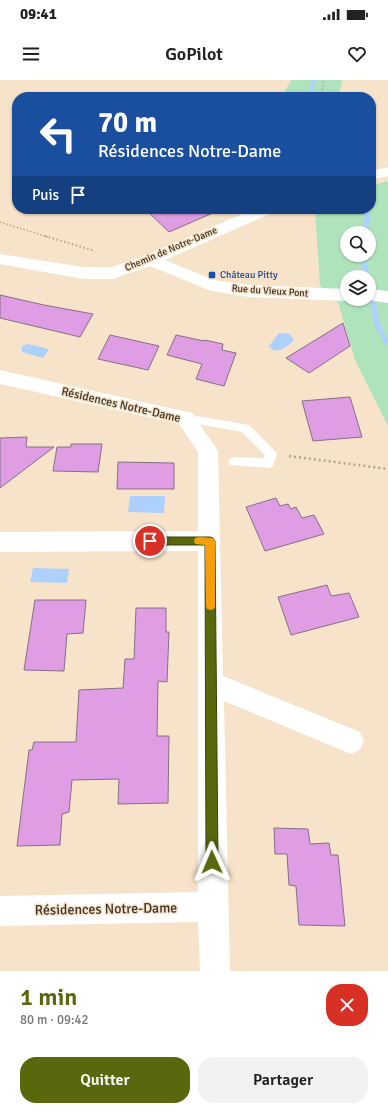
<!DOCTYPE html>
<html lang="fr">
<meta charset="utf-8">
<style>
body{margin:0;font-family:Signika,sans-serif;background:#f2f2f2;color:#222;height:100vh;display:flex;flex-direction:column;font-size:15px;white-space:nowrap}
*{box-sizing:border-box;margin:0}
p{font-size:13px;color:#767676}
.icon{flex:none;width:22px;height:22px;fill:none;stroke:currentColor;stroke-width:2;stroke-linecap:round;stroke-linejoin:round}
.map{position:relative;height:891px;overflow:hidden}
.side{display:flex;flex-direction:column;background:#fff;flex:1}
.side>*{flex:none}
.guide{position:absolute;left:12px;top:12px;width:364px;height:122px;border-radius:16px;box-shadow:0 1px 3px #0004;background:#1a4fa0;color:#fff;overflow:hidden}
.controls{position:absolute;left:340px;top:146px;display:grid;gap:8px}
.controls a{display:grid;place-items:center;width:36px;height:36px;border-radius:50%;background:#fff;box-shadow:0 1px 3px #0004;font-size:20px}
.pin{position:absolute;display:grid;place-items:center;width:34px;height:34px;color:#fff;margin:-17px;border:2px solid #fff;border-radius:50%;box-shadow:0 1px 4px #0007}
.me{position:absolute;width:44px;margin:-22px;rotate:359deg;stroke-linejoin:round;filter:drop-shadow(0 0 3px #0008)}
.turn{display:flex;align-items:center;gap:14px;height:84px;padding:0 20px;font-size:18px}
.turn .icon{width:52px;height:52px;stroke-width:2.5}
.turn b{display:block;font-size:28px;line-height:34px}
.then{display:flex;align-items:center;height:38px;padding:0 20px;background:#0003;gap:8px;font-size:15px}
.round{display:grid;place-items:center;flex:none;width:42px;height:42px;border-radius:16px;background:#f2f2f2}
.overview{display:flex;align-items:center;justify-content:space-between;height:68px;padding:0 20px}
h1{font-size:24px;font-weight:600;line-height:30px;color:#59670d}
.action{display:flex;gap:8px;margin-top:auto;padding:8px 20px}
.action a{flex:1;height:46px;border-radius:16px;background:#59670d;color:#fff;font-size:16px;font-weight:600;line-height:46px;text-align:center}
.action a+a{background:#f2f2f2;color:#222}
.status{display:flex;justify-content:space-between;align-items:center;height:28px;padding:0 20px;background:#fff;direction:ltr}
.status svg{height:11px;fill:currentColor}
header{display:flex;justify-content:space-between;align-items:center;height:52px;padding:0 20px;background:#fff;font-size:18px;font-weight:600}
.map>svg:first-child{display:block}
.green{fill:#afe3bc;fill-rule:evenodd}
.water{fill:#add1fc}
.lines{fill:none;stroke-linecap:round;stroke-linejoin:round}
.stream{fill:#add1fc;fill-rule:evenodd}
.building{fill:#df9de3;stroke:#857086}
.path-far2{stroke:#b3a490;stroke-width:1.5;stroke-dasharray:1.5 2;stroke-linecap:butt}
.path-far1{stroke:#b3a490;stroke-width:2;stroke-dasharray:1.5 2.5;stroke-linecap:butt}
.path{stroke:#b3a490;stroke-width:2.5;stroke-dasharray:2 3;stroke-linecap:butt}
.lane{fill:#fff;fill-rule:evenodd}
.street{fill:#fff;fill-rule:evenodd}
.route{fill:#59670d;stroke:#3a4308}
.slow{fill:#f59e0b}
.transit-dot{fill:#1a4fb4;stroke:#f6e3c9;stroke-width:1.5}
.labels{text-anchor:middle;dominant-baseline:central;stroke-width:3;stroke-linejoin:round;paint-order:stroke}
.far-street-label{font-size:10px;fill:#3c342a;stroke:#f6e3c9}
.far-transit-label{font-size:10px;fill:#164399;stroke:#f6e3c9;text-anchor:start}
.street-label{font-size:12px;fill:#3c342a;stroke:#f6e3c9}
.near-street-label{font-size:14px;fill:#3c342a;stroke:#f6e3c9}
</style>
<div class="status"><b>09:41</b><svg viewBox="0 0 49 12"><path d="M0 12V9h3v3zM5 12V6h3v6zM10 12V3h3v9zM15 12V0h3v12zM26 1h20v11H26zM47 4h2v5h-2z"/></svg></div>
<header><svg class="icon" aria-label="menu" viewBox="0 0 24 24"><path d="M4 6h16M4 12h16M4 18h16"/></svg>GoPilot<svg class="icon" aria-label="heart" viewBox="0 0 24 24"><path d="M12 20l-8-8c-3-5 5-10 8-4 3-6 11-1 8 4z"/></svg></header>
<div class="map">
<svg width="388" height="891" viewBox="0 0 388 891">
<rect width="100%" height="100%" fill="#f6e3c9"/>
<!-- green -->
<g class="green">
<path d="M292 0H342L339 17H284L285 10Z"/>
<path d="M387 101 388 102V346L355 280 338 222 320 206 315 129H371V106ZM347 153H369V175H347ZM347 197H369V219H347Z"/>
</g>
<!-- water -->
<g class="water">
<path d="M279 253 289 254 293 258V261C287 267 275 276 269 266Z"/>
<path d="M28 264 49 269 43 278 22 272V266Z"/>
<path d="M130 416H165L164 433 128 432Z"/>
<path d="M33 488 69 489 67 503 30 502Z"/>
</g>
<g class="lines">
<!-- stream -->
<g class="stream">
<path d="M312 0H316L311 17H307Z"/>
<path d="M362 129H368L371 138 366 153H360L365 138Z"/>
<path d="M359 175H365L370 197 369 198V197H364Z"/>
<path d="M369 203 372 205 381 247 388 258V266H386L375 247 369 219Z"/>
</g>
</g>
<!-- building -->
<g class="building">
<path d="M145 129H222L169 152Z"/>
<path d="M0 215 44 225 93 234 80 257 0 238Z"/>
<path d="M343 243 350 266 309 293 286 278Z"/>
<path d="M110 255 159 266 148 290 98 279Z"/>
<path d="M176 255 204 261 205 260 223 264 222 270 236 273 224 306 196 299 202 284 167 275Z"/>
<path d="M350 317 362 357 313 361 302 321Z"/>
<path d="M27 357 26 367H54L0 408V358Z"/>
<path d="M71 364H102L98 392 53 391 57 367H71Z"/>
<path d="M118 382 174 383V409H117Z"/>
<path d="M276 418 280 426 288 424 291 429 296 427 302 438 314 435 324 454 265 471 246 427Z"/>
<path d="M327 505 331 516 349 513 359 537 291 555 278 517Z"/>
<path d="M35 520H86L83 553 67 554 64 591 24 590Z"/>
<path d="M136 528H166V552H169L167 602 158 601 157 656H169L168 723 118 724 119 699 72 700 69 732 62 734 60 765 17 766 29 670H32L34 662H76L79 610 123 608 125 579H134Z"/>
<path d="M274 748 308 749 310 764 329 763 331 775H338L345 846 299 845 296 806 289 805 287 774H275Z"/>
</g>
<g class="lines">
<!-- path-far2 -->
<g class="path-far2">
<path d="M321 17 324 0"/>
<path d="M0 142 48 157"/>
</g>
<!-- path-far1 -->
<path class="path-far1" d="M45 156 95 171"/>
<!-- path -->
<path class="path" d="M289 376 388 389"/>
<!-- lane -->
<path class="lane" d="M185 334 249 345 275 371 277 374 273 386 269 388 230 385 228 382 230 379 234 377 264 378 265 375 242 352 181 341 179 338 181 335Z"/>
<!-- street -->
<g class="street">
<path d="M388 87V96L371 100V91Z"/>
<path d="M254 129H276L274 132 165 180 214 200 249 205 347 209V219H353L347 221 249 217 211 211 150 186 113 199H83L0 184V174L83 187H112L144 176Z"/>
<path d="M369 209 388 211V223L363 219H369Z"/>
<path d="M0 290 192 333 218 371 223 596 360 652 364 661 360 670 351 674 224 621 230 891H200L198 842 0 846V816L198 812V471L0 472V452L198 451V372L179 344 0 304Z"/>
</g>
</g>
<!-- route -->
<path class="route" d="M150 457H210L213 458 215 461 218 782 217 786 212 788 208 786 206 782 205 465H150L147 464 145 461 147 459Z"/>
<!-- slow -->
<path class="slow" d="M199 457 213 458 215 461V526L214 529 211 530 207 529 206 526 205 465 195 464 194 461 195 458Z"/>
<!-- markers -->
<rect class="transit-dot" x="208" y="191" width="8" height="8" rx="2"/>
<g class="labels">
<!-- far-street labels -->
<g class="far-street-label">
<text transform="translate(171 169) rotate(-23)">Chemin de Notre-Dame</text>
<text transform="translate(270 211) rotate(4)">Rue du Vieux Pont</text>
</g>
<!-- far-transit labels -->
<g class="far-transit-label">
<text x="220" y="195">Château Pitty</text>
</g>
<!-- street labels -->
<g class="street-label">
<text transform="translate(121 325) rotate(13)">Résidences Notre-Dame</text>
</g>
<!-- near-street labels -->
<g class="near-street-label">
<text transform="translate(106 829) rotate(-1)">Résidences Notre-Dame</text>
</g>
</g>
</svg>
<div class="controls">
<a><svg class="icon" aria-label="search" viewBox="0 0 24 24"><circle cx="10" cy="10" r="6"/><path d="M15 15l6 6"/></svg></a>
<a><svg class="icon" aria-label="layers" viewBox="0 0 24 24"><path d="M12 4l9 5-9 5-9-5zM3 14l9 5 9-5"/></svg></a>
</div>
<div class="pin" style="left:150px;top:461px;background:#d93025"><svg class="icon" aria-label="arrive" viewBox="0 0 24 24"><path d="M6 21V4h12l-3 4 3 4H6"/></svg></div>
<svg class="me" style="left:212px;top:782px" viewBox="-20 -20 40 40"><path d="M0-17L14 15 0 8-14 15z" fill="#59670d" stroke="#fff" stroke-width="4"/></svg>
<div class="guide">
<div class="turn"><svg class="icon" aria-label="left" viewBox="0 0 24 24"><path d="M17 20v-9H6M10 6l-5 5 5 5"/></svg><div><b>70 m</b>Résidences Notre-Dame</div></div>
<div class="then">Puis<svg class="icon" aria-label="arrive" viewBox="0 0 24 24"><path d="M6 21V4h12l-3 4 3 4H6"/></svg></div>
</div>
</div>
<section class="side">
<div class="overview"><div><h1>1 min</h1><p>80 m · 09:42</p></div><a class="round" style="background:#d93025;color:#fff"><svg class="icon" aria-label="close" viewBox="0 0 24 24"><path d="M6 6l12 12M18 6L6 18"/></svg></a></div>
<div class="action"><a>Quitter</a><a>Partager</a></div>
</section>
